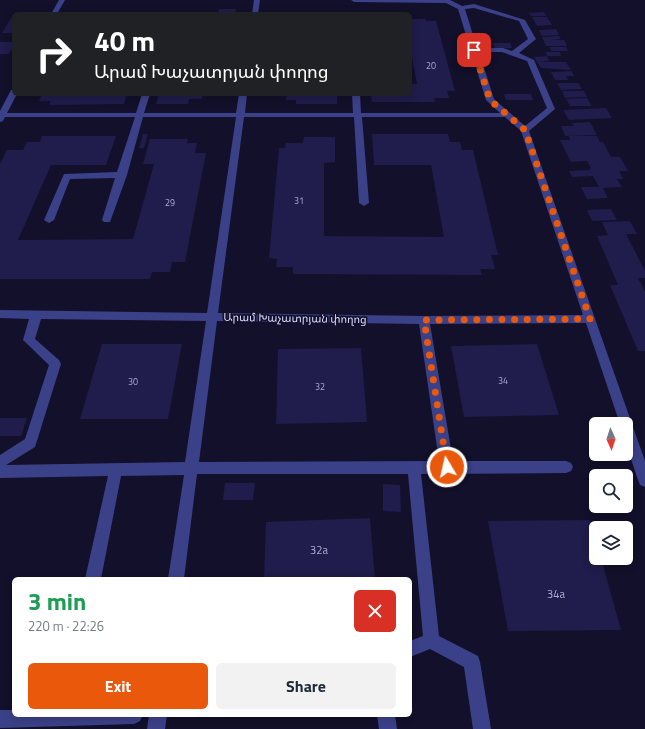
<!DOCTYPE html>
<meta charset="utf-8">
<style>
body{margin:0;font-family:"Titillium Web","Noto Sans Armenian",sans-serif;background:#f2f2f3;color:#1f2937;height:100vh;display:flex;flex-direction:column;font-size:15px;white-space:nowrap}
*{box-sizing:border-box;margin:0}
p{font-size:13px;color:#747a83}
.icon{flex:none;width:22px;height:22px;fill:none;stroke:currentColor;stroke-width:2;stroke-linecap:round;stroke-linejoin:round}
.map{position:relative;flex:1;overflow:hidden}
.side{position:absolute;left:12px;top:577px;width:400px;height:140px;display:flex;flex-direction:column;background:#fff;border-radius:6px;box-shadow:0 2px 10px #0003}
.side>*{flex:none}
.guide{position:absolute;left:12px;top:12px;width:400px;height:84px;border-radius:6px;box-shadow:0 2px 10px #0003;background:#202124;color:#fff;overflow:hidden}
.needle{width:26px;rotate:177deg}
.fabs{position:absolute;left:589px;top:417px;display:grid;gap:8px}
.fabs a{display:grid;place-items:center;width:44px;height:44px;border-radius:6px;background:#fff;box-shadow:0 2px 10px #0003;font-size:20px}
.pin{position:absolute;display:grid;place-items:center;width:34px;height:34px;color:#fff;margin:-17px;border-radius:8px;box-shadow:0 2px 6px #0006}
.me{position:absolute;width:44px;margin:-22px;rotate:351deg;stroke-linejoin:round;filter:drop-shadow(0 0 3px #0008)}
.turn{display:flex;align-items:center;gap:14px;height:84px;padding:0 16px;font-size:18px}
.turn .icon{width:52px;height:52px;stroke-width:2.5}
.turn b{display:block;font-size:28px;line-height:34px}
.round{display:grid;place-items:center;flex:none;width:42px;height:42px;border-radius:6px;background:#f2f2f3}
.headline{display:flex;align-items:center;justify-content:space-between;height:68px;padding:0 16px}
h1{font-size:24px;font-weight:700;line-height:30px;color:#1e9e55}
.action{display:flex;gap:8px;margin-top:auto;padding:8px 16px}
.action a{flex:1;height:46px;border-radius:6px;background:#ea580c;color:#fff;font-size:16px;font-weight:700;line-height:46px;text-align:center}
.action a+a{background:#f2f2f3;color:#1f2937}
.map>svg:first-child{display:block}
.building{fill:#201c4b}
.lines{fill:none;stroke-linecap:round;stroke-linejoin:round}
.minor{fill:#3b4189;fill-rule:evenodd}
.route{stroke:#ea580c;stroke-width:7;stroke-dasharray:0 12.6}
.labels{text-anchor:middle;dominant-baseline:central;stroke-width:3.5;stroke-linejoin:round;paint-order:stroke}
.number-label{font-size:9px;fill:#acaad2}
.street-label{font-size:11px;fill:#dadaff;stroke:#12102a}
.near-number-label{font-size:11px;fill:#acaad2}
</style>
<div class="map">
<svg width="645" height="729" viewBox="0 0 645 729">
<rect width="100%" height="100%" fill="#12102a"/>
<!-- building -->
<g class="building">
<path d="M219 9H236L235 14H218Z"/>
<path d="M544 12 546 16H531L529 13Z"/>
<path d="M532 17H547L552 25 537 26Z"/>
<path d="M11 18H14V29L12 33H2Z"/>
<path d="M410 19H425L426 21H436L455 91H447L449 98H434L435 102H372L371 94H410V84H417L410 47Z"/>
<path d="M556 29 559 35 542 36 539 30Z"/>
<path d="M559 36 561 39 551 40H564L567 46H546L542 37Z"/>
<path d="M0 42H14V46L9 54H0Z"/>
<path d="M493 43H510L512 48H494Z"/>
<path d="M550 47H566L568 51H551Z"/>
<path d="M545 52H560L561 56H547Z"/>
<path d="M547 56 549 61 539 62H566L571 70 541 68 534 57Z"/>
<path d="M572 71 574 76H566L568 80H555L551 72Z"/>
<path d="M557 83H578L582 89 561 90Z"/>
<path d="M562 91H584L587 97 565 98Z"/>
<path d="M42 94H127L124 104 49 105 51 101H39Z"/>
<path d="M159 94H203L202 99H189L188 104H156Z"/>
<path d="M287 94H337V104H296V100H286Z"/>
<path d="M504 94H531L533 100H506Z"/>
<path d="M587 98 592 106H570L566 99Z"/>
<path d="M606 108 612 118 569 120 563 110Z"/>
<path d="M590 122 597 135 565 136 561 126H574L572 123Z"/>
<path d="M143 134H148L144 148H139Z"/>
<path d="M372 134H448L450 142H460L462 150H473L498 255H491L495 269H480L482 275 293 274V267H276L277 259 269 258 279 148H285L286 143H303L304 137H335V162L324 163V236L444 237 431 165H374Z"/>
<path d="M42 136H116L106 165H51L18 240 133 239 154 164H143L150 139H188L187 143H197L195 153H206L185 262H172L170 272H152L150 279H0V164L7 150H23L27 142H40Z"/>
<path d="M569 136H597L600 142H603L611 157H620L628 171H619L623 179H617L622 187 603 188 608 198 587 199 581 187H599L593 176 572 177 569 171 589 170 591 168 587 161 571 162 560 140H570Z"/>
<path d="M611 209 617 220 592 221 587 210Z"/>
<path d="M630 221 637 234H626L645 271V278H638L645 292V351H638L610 285H618L597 236 608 235 602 222Z"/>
<path d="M102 344H182L168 419H80Z"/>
<path d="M537 344 559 415 464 417 451 346Z"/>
<path d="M361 348 367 422 276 424 278 349Z"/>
<path d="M0 418H27L21 436H0Z"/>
<path d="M225 483H255L253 500H223Z"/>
<path d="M383 484 400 485 401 512 383 511Z"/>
<path d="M370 518 375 579H264L266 522Z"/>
<path d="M590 520 596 542V558H601L621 630 508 631 488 521Z"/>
</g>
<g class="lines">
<!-- minor -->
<g class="minor">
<path d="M59 0H65L57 14H51Z"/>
<path d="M254 0H260L258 14H252Z"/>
<path d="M351 0H450L462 6 474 4 525 20 536 39 519 53 534 60 555 109 529 131 645 461V487L640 485 638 480 626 444V424H620L586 323 430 324 453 461H566L571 463 573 467 571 471 566 473 421 474 439 636 478 656 480 662 491 729H473L464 667 430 649 410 657V641L423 636 408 474H197L184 579H168L184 475 121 476 101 579H85L108 476 0 478V455L25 439 49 365 23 340 29 319 0 318V310L207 313 236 117H143L127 175 110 222H104L102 220 115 178 70 179 54 220 49 223 44 220 64 174 117 172 135 117H5L3 121 0 122V111L11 90H14V94H17L7 113H136L142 94H150L144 113H236L239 94H247L245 113H353L352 94H360L361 113H500L486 100 458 9 446 3 354 2ZM474 8 519 21 528 39 512 51 503 48H477L465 9ZM479 52H502L527 61 547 108 525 126 494 99ZM244 117H354L359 203 364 206 369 203 362 117H505L521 131 583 315 424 316 218 313ZM41 319 206 321 185 462 6 465 35 447 61 364 59 360 35 339ZM217 321 419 324 439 461 199 462Z"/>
<path d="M0 710H14V715H143L140 721 134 724 0 728Z"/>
<path d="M149 715H167L165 729H147Z"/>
<path d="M377 715H395L397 729H379Z"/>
</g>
</g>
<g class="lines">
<!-- route -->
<path class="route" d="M447 467 424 320 590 319 525 130 490 100 474 50"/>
</g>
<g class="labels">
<!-- number labels -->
<g class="number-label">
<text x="431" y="65">20</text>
<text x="299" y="200">31</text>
<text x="170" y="202">29</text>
<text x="503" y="380">34</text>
<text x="133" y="381">30</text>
<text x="320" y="386">32</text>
</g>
<!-- street labels -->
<g class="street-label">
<text transform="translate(295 318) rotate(1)">Արամ Խաչատրյան փողոց</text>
</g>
<!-- near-number labels -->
<g class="near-number-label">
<text x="319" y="550">32a</text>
<text x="556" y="594">34a</text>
</g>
</g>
</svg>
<div class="fabs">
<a><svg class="needle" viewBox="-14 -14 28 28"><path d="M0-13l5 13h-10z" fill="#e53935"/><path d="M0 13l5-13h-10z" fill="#747a83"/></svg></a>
<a><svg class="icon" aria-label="search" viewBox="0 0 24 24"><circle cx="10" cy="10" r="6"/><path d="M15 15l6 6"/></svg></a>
<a><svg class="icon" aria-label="layers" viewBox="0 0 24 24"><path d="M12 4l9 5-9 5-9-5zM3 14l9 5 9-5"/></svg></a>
</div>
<div class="pin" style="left:474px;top:50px;background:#d93025"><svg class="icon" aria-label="arrive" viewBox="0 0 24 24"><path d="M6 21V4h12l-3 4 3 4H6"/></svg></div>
<svg class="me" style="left:447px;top:467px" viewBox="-20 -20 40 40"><circle r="17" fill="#ea580c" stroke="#fff" stroke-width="3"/><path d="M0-11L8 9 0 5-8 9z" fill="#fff"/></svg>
<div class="guide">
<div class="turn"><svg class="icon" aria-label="right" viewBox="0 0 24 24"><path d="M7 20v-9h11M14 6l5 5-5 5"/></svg><div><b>40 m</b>Արամ Խաչատրյան փողոց</div></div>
</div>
<section class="side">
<div class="headline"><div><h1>3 min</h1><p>220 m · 22:26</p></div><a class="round" style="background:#d93025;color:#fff"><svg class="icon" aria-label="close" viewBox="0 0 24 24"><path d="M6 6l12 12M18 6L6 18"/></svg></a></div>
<div class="action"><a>Exit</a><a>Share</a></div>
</section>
</div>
